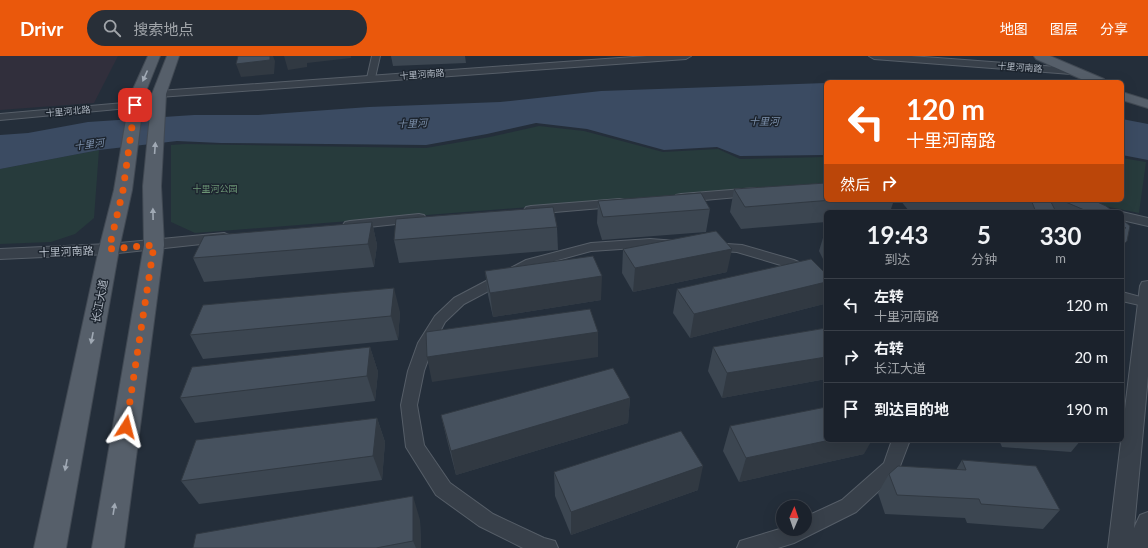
<!DOCTYPE html>
<html lang="zh">
<meta charset="utf-8">
<style>
body{margin:0;font-family:Lato,"Noto Sans SC",sans-serif;background:#282f38;color:#f1f3f6;height:100vh;display:flex;flex-direction:column;font-size:15px;white-space:nowrap}
*{box-sizing:border-box;margin:0}
p{font-size:13px;color:#a0a4a9}
.icon{flex:none;width:22px;height:22px;fill:none;stroke:currentColor;stroke-width:2;stroke-linecap:round;stroke-linejoin:round}
.map{position:relative;flex:1;overflow:hidden}
.details{position:absolute;left:824px;top:154px;width:300px;height:232px;display:flex;flex-direction:column;background:#1b222c;border-radius:6px;box-shadow:0 4px 16px #0002,0 0 0 1px #393f48}
.details>*{flex:none}
.guide{position:absolute;left:824px;top:24px;width:300px;height:122px;border-radius:6px;box-shadow:0 4px 16px #0002,0 0 0 1px #393f48;background:#ea580c;color:#fff;overflow:hidden}
.needle{width:26px;rotate:2deg}
.tools{position:absolute;left:776px;top:444px;display:grid;gap:8px}
.tools a{display:grid;place-items:center;width:36px;height:36px;border-radius:50%;background:#1b222c;box-shadow:0 4px 16px #0002,0 0 0 1px #393f48;font-size:20px}
.pin{position:absolute;display:grid;place-items:center;width:34px;height:34px;color:#fff;margin:-17px;border-radius:8px;box-shadow:0 2px 6px #0006}
.me{position:absolute;width:44px;margin:-22px;rotate:9deg;stroke-linejoin:round;filter:drop-shadow(0 0 3px #0008)}
.turn{display:flex;align-items:center;gap:14px;height:84px;padding:0 16px;font-size:18px}
.turn .icon{width:52px;height:52px;stroke-width:2.5}
.turn b{display:block;font-size:28px;line-height:34px}
.then{display:flex;align-items:center;height:38px;padding:0 16px;background:#0003;gap:8px;font-size:15px}
.eta{display:flex;justify-content:space-evenly;align-items:center;height:68px;text-align:center}
.eta b{font-size:24px;font-weight:700;line-height:28px}
ul{padding:0;list-style:none}
li{display:flex;align-items:center;gap:12px;height:52px;padding:0 16px;border-top:1px solid #393f48}
li div{flex:1}
li b{display:block;font-size:15px}
li em{font-style:normal}
header{display:flex;align-items:center;gap:24px;box-sizing:border-box;height:56px;padding:0 20px;background:#ea580c;color:#fff}
header strong{font-size:19px}
nav{display:flex;gap:22px;margin-inline-start:auto;font-size:14px}
.search{width:280px;height:36px;background:#282f38;display:flex;align-items:center;gap:10px;box-sizing:border-box;padding:0 14px;border-radius:22px;color:#a0a4a9;font-size:15px}
.map>svg:first-child{display:block}
.medical{fill:#312f3c}
.green{fill:#273b3c}
.water{fill:#3b4b62}
.lines{fill:none;stroke-linecap:round;stroke-linejoin:round}
.minor-casing{stroke:#565e68;stroke-width:2}
.tertiary-casing{stroke:#565e68;stroke-width:2}
.primary-casing{stroke:#414953;stroke-width:2}
.minor{fill:#38404a;fill-rule:evenodd}
.tertiary{fill:#38404a;fill-rule:evenodd}
.primary{fill:#565f6a;fill-rule:evenodd}
.wall{fill:#3c4651}
.shaded-wall{fill:#313942}
.building{fill:#46515e;stroke:#313942}
.oneway{fill:#a0a9b4}
.route{stroke:#ea580c;stroke-width:7;stroke-dasharray:0 12.6}
.labels{text-anchor:middle;dominant-baseline:central;stroke-width:3;stroke-linejoin:round;paint-order:stroke}
.far-street-label{font-size:9px;fill:#b3bbc6;stroke:#1d252f}
.far-park-label{font-size:9px;fill:#6c9575;stroke:#1d252f}
.far-water-label{font-size:10px;font-style:italic;fill:#7d91ac;stroke:#1d252f}
.street-label{font-size:11px;fill:#b3bbc6;stroke:#1d252f}
</style>
<header>
<strong>Drivr</strong>
<div class="search"><svg class="icon" aria-label="search" viewBox="0 0 24 24"><circle cx="10" cy="10" r="6"/><path d="M15 15l6 6"/></svg>搜索地点</div>
<nav><a>地图</a><a>图层</a><a>分享</a></nav>
</header>
<div class="map">
<svg width="1148" height="492" viewBox="0 0 1148 492">
<rect width="100%" height="100%" fill="#242e3a"/>
<!-- medical -->
<path class="medical" d="M0 0H118L94 47 0 54Z"/>
<!-- green -->
<g class="green">
<path d="M539 70 584 75 663 96 718 93 740 103 826 101V128L195 177 171 166V89L185 88 426 92 490 81Z"/>
<path d="M99 94 94 162 75 178 51 186 0 188V113Z"/>
<path d="M1122 102 1146 106 1139 157 1074 144H1122Z"/>
</g>
<!-- water -->
<g class="water">
<path d="M826 27 825 99 740 100 717 91 664 94 587 73 536 67 487 78 426 89 221 87 177 85 99 94 0 113V79L28 77 88 66 194 59H258L369 51 500 46 601 35Z"/>
<path d="M1122 63 1148 68V104L1122 99Z"/>
</g>
<g class="lines">
<!-- minor casing -->
<g class="minor-casing">
<g id="minor">
<path d="M372 0H380L375 22 371 24 367 22Z"/>
<path d="M650 183 677 185 679 188 677 191H650L591 195 536 210 464 248 445 266 434 287 424 315 417 349 424 389 450 427 493 458 544 482 555 485 558 492H523L479 470 436 439 406 391 401 349 408 315 418 287 435 260 454 242 526 204 591 187Z"/>
<path d="M712 187 742 189 794 204 826 218V227L784 210 737 196 708 194 706 191 708 188Z"/>
<path d="M1122 236 1148 243V251L1122 245Z"/>
<path d="M892 384H910L897 418 856 456 794 487 778 492H737L740 485 783 472V473H805V461L842 444 884 407Z"/>
</g>
</g>
<!-- tertiary casing -->
<g class="tertiary-casing">
<g id="tertiary">
<path d="M647 0H691L686 3 159 41 154 38 159 35Z"/>
<path d="M869 0H911L1071 12 1076 15 1071 18 874 3Z"/>
<path d="M135 46 139 47 140 49 139 51 0 64V58Z"/>
<path d="M756 132 761 133 763 136 761 139 681 146 676 145 674 142 676 139 681 138Z"/>
<path d="M620 143 625 144 627 147 625 150 531 158 526 157 524 154 526 151 531 150Z"/>
<path d="M1121 156H1122L1148 162V170L1122 164Z"/>
<path d="M419 158 424 159 426 162 424 165 350 173 345 172 343 169 345 166 350 165Z"/>
<path d="M224 177 229 179 232 182 229 185 109 198 0 203V193L109 188Z"/>
<path d="M1148 225V320L1134 472 1140 459 1148 456V492H1108L1140 230 1142 226Z"/>
</g>
</g>
<!-- primary casing -->
<g class="primary-casing">
<g id="primary">
<path d="M148 0H160L144 40 132 134 119 193 66 492H34L99 193 114 134 130 40Z"/>
<path d="M167 0H179L166 38 161 130 164 189 124 492H92L144 189 143 130 152 38Z"/>
<path d="M1034 0H1050L1104 23 1106 26H1088L1036 3Z"/>
<path d="M1122 36 1148 44V52L1122 44Z"/>
</g>
</g>
<!-- minor -->
<use href="#minor" class="minor"/>
<!-- tertiary -->
<use href="#tertiary" class="tertiary"/>
<!-- primary -->
<use href="#primary" class="primary"/>
</g>
<!-- wall -->
<g class="wall">
<path d="M391 0H465L466 7 393 10Z"/>
<path d="M734 133 826 144H894L890 156H826V166L741 173 730 156Z"/>
<path d="M900 144H1093L1114 156 909 155Z"/>
<path d="M598 145 710 153 706 176 602 184 597 167Z"/>
<path d="M372 166 377 189 374 211 204 226 193 202Z"/>
<path d="M557 171 558 194 399 207 394 184Z"/>
<path d="M826 172V209L819 195Z"/>
<path d="M623 193 727 216 633 236 622 217Z"/>
<path d="M485 215 601 244 493 261 488 239Z"/>
<path d="M677 233 824 248 690 282 673 257Z"/>
<path d="M400 256 398 284 203 303 190 279Z"/>
<path d="M826 272V323L722 342 708 315 713 291Z"/>
<path d="M370 291 378 316 375 345 195 367 180 342Z"/>
<path d="M630 342 628 367 456 419 447 384 441 359Z"/>
<path d="M377 362 385 386 382 424 199 448 181 425Z"/>
<path d="M730 370 864 398 739 426 723 395Z"/>
<path d="M999 384H1081L1071 396 1002 391Z"/>
<path d="M962 404 1060 454 1043 473 967 467 965 462 885 458 878 437 889 418 956 414Z"/>
<path d="M554 416 698 434 571 479 555 440Z"/>
<path d="M420 464 421 492H193Z"/>
</g>
<!-- shaded-wall -->
<g class="shaded-wall">
<path d="M270 0H273L275 5 274 18 241 21 236 8Z"/>
<path d="M284 0H351V2L307 7V11L288 14Z"/>
<path d="M372 166 377 189 374 211 368 188Z"/>
<path d="M732 193 727 216 633 236 635 212Z"/>
<path d="M602 220 601 244 493 261 490 237Z"/>
<path d="M826 226V243L824 248 690 282 694 258Z"/>
<path d="M394 232 400 256 398 284 391 260Z"/>
<path d="M598 276V301L432 326 427 301Z"/>
<path d="M370 291 378 316 375 345 367 320Z"/>
<path d="M826 301V323L722 342 727 317Z"/>
<path d="M630 342 628 367 456 419 451 395Z"/>
<path d="M377 362 385 386 382 424 373 400Z"/>
<path d="M830 384H872L864 398 739 426 746 402Z"/>
<path d="M703 410 698 434 571 479V456Z"/>
<path d="M413 440 420 464 421 492H416L413 485Z"/>
</g>
<!-- building -->
<g class="building">
<path d="M238 0H270V4L236 8Z"/>
<path d="M826 127V144H832L745 151 734 133Z"/>
<path d="M701 137 710 153 603 161 598 145Z"/>
<path d="M1031 144H1050L1056 156H1036Z"/>
<path d="M1061 144H1093L1106 150 1114 156H1089Z"/>
<path d="M553 151 557 171 394 184 396 163Z"/>
<path d="M1122 163 1130 170 1127 185 1122 190V172H1126L1122 170Z"/>
<path d="M372 166 368 188 193 202 204 180Z"/>
<path d="M716 175 732 193 635 212 623 193Z"/>
<path d="M593 200 602 220 490 237 485 215Z"/>
<path d="M811 203 826 218V226L694 258 677 233Z"/>
<path d="M394 232 391 260 190 279 203 249Z"/>
<path d="M590 253 598 276 427 301 426 276Z"/>
<path d="M826 272V301L727 317 713 291Z"/>
<path d="M370 291 367 320 180 342 192 311Z"/>
<path d="M613 312 630 342 451 395 441 359Z"/>
<path d="M826 351V384H830L746 402 730 370Z"/>
<path d="M377 362 373 400 181 425 196 384Z"/>
<path d="M681 375 703 410 571 456 554 416Z"/>
<path d="M962 404 1036 410 1060 454 981 448 979 443 897 439 889 418 898 410 966 414Z"/>
<path d="M413 440V485L376 492H193L196 478Z"/>
</g>
<!-- one-way arrows -->
<defs><path id="oneway-solid" d="M-6-.8H1V-3.2L6.5 0L1 3.2V.8H-6Z"/></defs>
<g class="oneway">
<use href="#oneway-solid" transform="translate(145 20) rotate(114)"/>
<use href="#oneway-solid" transform="translate(155 92) rotate(-86)"/>
<use href="#oneway-solid" transform="translate(153 158) rotate(-91)"/>
<use href="#oneway-solid" transform="translate(92 282) rotate(101)"/>
<use href="#oneway-solid" transform="translate(66 409) rotate(101)"/>
<use href="#oneway-solid" transform="translate(114 453) rotate(-81)"/>
</g>
<g class="lines">
<!-- route -->
<path class="route" d="M126 371 154 189 109 193 123 134 135 49"/>
</g>
<g class="labels">
<!-- far-street labels -->
<g class="far-street-label">
<text transform="translate(1020 11) rotate(4)">十里河南路</text>
<text transform="translate(422 18) rotate(-4)">十里河南路</text>
<text transform="translate(68 55) rotate(-5)">十里河北路</text>
</g>
<!-- far-park labels -->
<g class="far-park-label">
<text x="215" y="132">十里河公园</text>
</g>
<!-- far-water labels -->
<g class="far-water-label">
<text x="764" y="65">十里河</text>
<text transform="translate(412 67) rotate(-2)">十里河</text>
<text transform="translate(89 88) rotate(-7)">十里河</text>
</g>
<!-- street labels -->
<g class="street-label">
<text transform="translate(66 195) rotate(-2)">十里河南路</text>
<text transform="translate(99 245) rotate(-79)">长江大道</text>
</g>
</g>
</svg>
<div class="tools">
<a><svg class="needle" viewBox="-14 -14 28 28"><path d="M0-13l5 13h-10z" fill="#e53935"/><path d="M0 13l5-13h-10z" fill="#a0a4a9"/></svg></a>
</div>
<div class="pin" style="left:135px;top:49px;background:#d93025"><svg class="icon" aria-label="arrive" viewBox="0 0 24 24"><path d="M6 21V4h12l-3 4 3 4H6"/></svg></div>
<svg class="me" style="left:126px;top:371px" viewBox="-20 -20 40 40"><path d="M0-17L14 15 0 8-14 15z" fill="#ea580c" stroke="#fff" stroke-width="4"/></svg>
<div class="guide">
<div class="turn"><svg class="icon" aria-label="left" viewBox="0 0 24 24"><path d="M17 20v-9H6M10 6l-5 5 5 5"/></svg><div><b>120 m</b>十里河南路</div></div>
<div class="then">然后<svg class="icon" aria-label="right" viewBox="0 0 24 24"><path d="M7 20v-9h11M14 6l5 5-5 5"/></svg></div>
</div>
<section class="details">
<div class="eta">
<div><b>19:43</b><p>到达</p></div>
<div><b>5</b><p>分钟</p></div>
<div><b>330</b><p>m</p></div>
</div>
<ul>
<li><svg class="icon" aria-label="left" viewBox="0 0 24 24"><path d="M17 20v-9H6M10 6l-5 5 5 5"/></svg><div><b>左转</b><p>十里河南路</p></div><em>120 m</em></li>
<li><svg class="icon" aria-label="right" viewBox="0 0 24 24"><path d="M7 20v-9h11M14 6l5 5-5 5"/></svg><div><b>右转</b><p>长江大道</p></div><em>20 m</em></li>
<li><svg class="icon" aria-label="arrive" viewBox="0 0 24 24"><path d="M6 21V4h12l-3 4 3 4H6"/></svg><div><b>到达目的地</b></div><em>190 m</em></li>
</ul>
</section>
</div>
